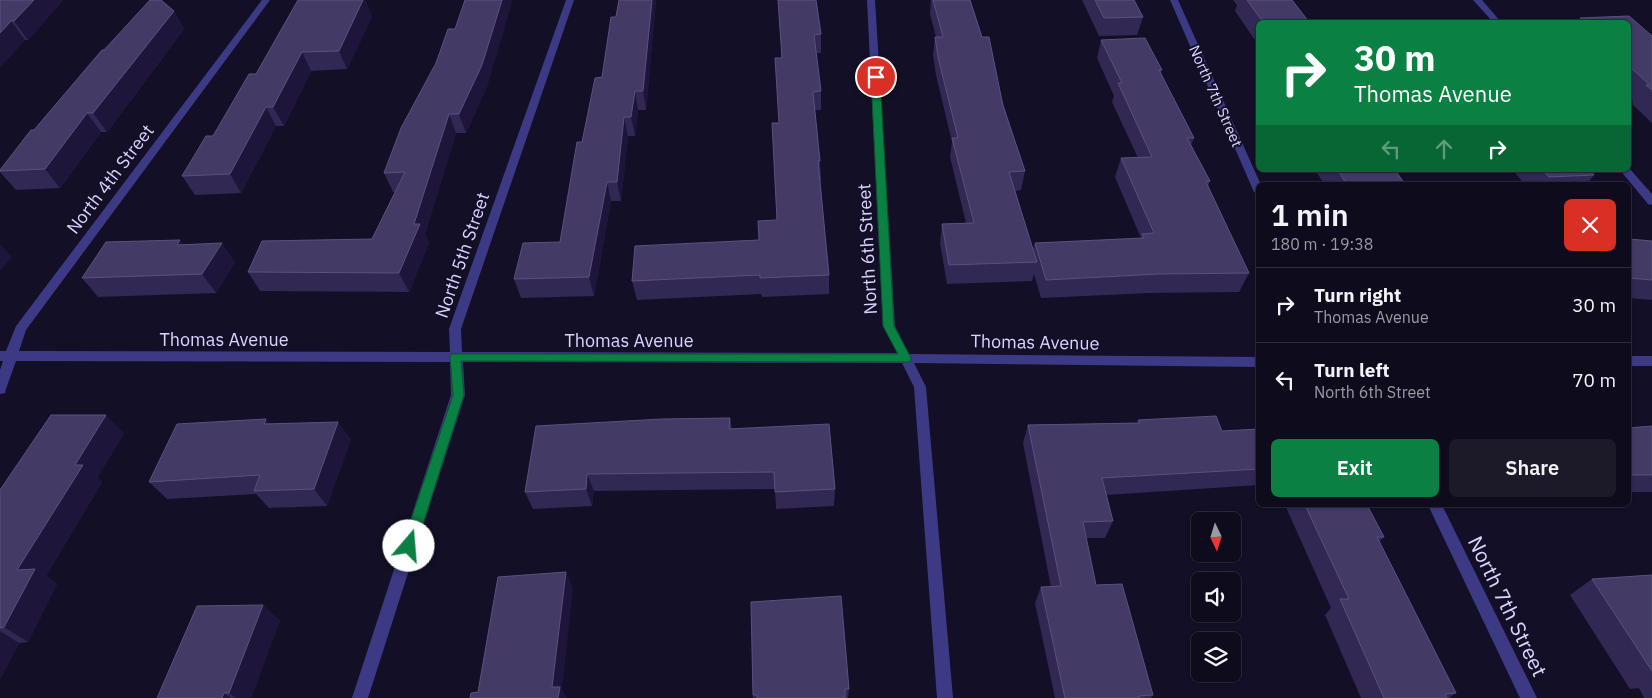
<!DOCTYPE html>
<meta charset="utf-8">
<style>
body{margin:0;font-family:"IBM Plex Sans",sans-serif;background:#1c1929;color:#f1f3f6;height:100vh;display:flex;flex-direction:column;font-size:19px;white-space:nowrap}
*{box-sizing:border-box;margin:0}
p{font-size:16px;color:#9b9ba3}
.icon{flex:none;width:28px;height:28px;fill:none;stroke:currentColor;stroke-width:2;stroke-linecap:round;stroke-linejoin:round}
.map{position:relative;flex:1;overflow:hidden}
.panel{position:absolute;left:1256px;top:182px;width:375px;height:325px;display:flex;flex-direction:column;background:#0e0b1c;border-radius:8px;box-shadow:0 1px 4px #0004,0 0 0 1px #2e2b3b}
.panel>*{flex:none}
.hud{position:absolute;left:1256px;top:20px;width:375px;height:152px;border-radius:8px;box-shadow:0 1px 4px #0004,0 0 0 1px #2e2b3b;background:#0b8043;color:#fff;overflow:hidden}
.needle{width:32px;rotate:176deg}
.buttons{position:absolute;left:1191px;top:512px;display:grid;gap:10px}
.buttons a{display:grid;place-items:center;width:50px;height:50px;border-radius:8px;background:#0e0b1c;box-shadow:0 1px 4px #0004,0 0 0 1px #2e2b3b;font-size:25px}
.pin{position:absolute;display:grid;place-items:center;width:42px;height:42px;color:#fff;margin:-21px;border:2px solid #fff;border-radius:50%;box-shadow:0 1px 5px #0007}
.me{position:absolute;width:55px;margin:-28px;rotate:18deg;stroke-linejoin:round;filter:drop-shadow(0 0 4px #0008)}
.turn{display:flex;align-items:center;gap:18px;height:105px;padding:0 15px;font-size:22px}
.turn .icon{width:65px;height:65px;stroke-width:2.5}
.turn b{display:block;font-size:35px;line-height:42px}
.lanes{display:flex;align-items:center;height:48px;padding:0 15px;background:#0003;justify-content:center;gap:25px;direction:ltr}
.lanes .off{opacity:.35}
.round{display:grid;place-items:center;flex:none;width:52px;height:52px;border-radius:8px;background:#1c1929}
.head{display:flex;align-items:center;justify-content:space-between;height:85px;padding:0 15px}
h1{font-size:30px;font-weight:600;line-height:38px}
.action{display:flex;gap:10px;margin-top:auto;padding:10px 15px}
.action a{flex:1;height:58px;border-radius:8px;background:#0b8043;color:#fff;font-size:20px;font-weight:600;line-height:58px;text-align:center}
.action a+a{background:#1c1929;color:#f1f3f6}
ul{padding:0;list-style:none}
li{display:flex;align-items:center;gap:15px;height:75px;padding:0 15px;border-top:1px solid #2e2b3b}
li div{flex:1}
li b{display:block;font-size:19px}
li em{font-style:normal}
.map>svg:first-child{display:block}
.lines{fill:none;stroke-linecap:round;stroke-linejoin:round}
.minor{fill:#3d3a85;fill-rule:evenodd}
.wall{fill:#312854}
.shaded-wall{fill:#1d163a}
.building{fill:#433a66;stroke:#5a527e}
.route{fill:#0b8043;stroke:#07532c}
.labels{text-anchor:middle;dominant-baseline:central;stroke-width:4;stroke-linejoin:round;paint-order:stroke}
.far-street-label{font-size:15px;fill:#d9d4ff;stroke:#130f26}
.street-label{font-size:18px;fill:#d9d4ff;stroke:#130f26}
.near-street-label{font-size:21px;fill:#d9d4ff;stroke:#130f26}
</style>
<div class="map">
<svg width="1652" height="698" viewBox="0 0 1652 698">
<rect width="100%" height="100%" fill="#130f26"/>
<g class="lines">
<!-- minor -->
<g class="minor">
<path d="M262 0H270L26 330 19 351 450 352 449 329 566 0H574L461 329 462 352 897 353 883 326 867 0H875L895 326 909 354 1259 357V367L914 363 926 387 953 698H937L914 387 902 363 463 362 465 395 368 698H352L451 395 450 362 16 361 6 389 5 393 0 394V370L3 361H0V351H6L16 326Z"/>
<path d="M1170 0H1178L1261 185H1259V195L1254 192Z"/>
<path d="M1473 0H1482L1501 22H1493Z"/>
<path d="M1629 168 1652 194V205L1648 204 1620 170H1629Z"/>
<rect x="1629" y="356" width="23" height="10"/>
<path d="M1428 505H1442L1537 698H1520Z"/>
</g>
</g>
<!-- wall -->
<g class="wall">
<path d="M0 0H63L28 40H25L0 67Z"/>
<path d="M298 0H365L372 17 347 69 311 71 284 126H276L241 193 195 195 182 176 213 136 256 74Z"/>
<path d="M619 0H656L646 110H638L635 136H628L621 201H611L594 296 521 298 514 279 560 242 582 142 602 77Z"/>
<path d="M778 0H816L821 34V53H816L821 91V110H815L820 161 821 180H820L829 275V294L762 297 761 294 637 300 632 281 759 240 777 220 782 58Z"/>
<path d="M931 0H970L1025 171 1021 190 1015 191 1033 250 1035 243 1141 238 1115 177 1121 158H1138L1112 102 1114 96 1097 58 1101 40 1162 70 1161 74 1194 138 1191 145 1210 181 1208 186 1249 273 1239 292 1150 293 1041 298 1034 274 1032 281 947 284 940 243 942 224 966 223 950 157 952 142 936 75 933 55 935 37H936L930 14Z"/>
<path d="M1082 0H1134L1143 17 1137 35 1099 36Z"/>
<path d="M1233 0H1292L1309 22H1259V54L1257 51 1259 46 1235 11 1237 5Z"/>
<path d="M174 11 184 29 107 132H101L60 188 16 190 0 172V170L104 50Z"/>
<path d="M1629 16 1652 36V123L1632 104 1633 102 1629 98V22H1578L1580 18Z"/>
<path d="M455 29 488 84 466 133H456L425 234 429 243 409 292 260 291 248 272 372 239 395 192H393L384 173Z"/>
<path d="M1315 170H1395L1405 184 1404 185H1325Z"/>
<path d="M1513 170H1590L1594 175 1586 185H1525Z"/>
<path d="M1629 239 1652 241V300L1629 298Z"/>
<path d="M184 245 235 262 216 293 98 297 82 278Z"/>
<path d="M730 418 732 429 835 489 834 506 776 509 775 489 594 491 592 506 533 509 525 492Z"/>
<path d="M1138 420 1222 431 1259 429V485L1106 495 1113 521 1105 538H1086L1096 585 1153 695 1151 698H1055L1035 603 1041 587H1051L1023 443 1028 425 1137 423Z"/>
<path d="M270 424 351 439 327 506 269 508 256 494 167 499 149 482Z"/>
<path d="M1652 426V492H1629V428Z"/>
<path d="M124 433 97 478 102 482 46 576 57 584 28 642 19 643 0 679V490Z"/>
<path d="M1285 505H1367L1384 537 1379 542 1456 693 1449 698H1361L1325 615 1331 608Z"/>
<path d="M1652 575V698H1644L1639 688 1630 689 1570 595 1592 579Z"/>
<path d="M280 620 251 698H157Z"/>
<path d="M849 689 848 698H753V695Z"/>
</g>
<!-- shaded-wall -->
<g class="shaded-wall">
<path d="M34 0H63L28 40 14 21Z"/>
<path d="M363 0H365L372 17 347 69 339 51Z"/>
<path d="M502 0H513L488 84 466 133 459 114Z"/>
<path d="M652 0H656L646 110 643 91Z"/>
<path d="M174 11 184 29 107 132 93 113Z"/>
<path d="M11 21 25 40 0 67V33Z"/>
<path d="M302 52 311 71 284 126 273 107Z"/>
<path d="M635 91 638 110 635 136 631 117Z"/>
<path d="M266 107 276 126 241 193 230 174Z"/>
<path d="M87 113 101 132 60 188 45 169Z"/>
<path d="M449 114 456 133 425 234 429 243 409 292 399 273 414 224Z"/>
<path d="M624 117 628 136 621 201 617 182Z"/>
<path d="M607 182 611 201 594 296 589 277Z"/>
<path d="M180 240 194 259 177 245Z"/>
<path d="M222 243 235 262 216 293 202 274Z"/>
<path d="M0 244 12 257 0 271Z"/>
<path d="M106 415 124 433 97 478 102 482 46 576 57 584 28 642 4 627 17 570 75 465Z"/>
<path d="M266 419 280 436 264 424Z"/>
<path d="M338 422 351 439 327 506 314 489Z"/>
<path d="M587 474 594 491 592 506 586 489Z"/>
<path d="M566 572 573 588 562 690 567 698H558L552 687Z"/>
<path d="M263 605 280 620 251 698H236L229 693Z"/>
<path d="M0 631 19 643 0 679Z"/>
<path d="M224 693 231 698H222Z"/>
</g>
<!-- building -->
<g class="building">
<path d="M0 0H34L14 21H11L0 33Z"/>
<path d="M150 0H161L174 11 93 113H87L45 169 0 171V170L31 130H34L102 50H104Z"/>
<path d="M298 0H363L339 51 302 52 273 107H266L230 174 182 176 206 136H213L249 74H256Z"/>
<path d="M465 0H502L482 65 459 114H449L414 224H420L399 273 248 272 262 241 372 239 405 172 384 173 401 128 436 63 448 29H455Z"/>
<path d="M619 0H652L643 91H635L631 117H624L617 182H607L589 277 514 279 523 243 560 242 577 142H582L595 78 602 77 611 17H616Z"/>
<path d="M778 0H816L821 34 814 35 821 91 813 92 820 161H818L829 275 760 278V275L632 281 635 246 759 240 758 221 777 220 772 123H779L775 58H782Z"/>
<path d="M933 0H970L982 37H989L1003 106 1025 171 1009 172 1037 262 949 265 942 224 974 223 952 138H958L938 57 935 37H943Z"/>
<path d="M1095 0H1134L1143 17 1104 18Z"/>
<path d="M1247 0H1292L1309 22H1263Z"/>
<path d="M1629 16 1652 36V90L1646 85H1650L1629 66V22H1585L1580 18Z"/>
<path d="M1145 38 1162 70H1159L1194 138H1187L1210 181 1206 182 1249 273 1158 274 1046 280 1035 243 1144 238 1142 234 1154 233 1121 158 1152 157 1118 83H1122L1101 40Z"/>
<path d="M1338 170H1395L1405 184 1374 185H1347Z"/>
<path d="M1543 170H1590L1594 175 1549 177Z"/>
<path d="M1629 239 1652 241V280L1629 278Z"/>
<path d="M180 240 177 245 222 243 202 274 82 278 106 242Z"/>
<path d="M51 415H106L75 465H83L17 570 35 569 4 627 0 628V490Z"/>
<path d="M1216 416 1222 431 1259 429V469L1102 478 1113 521 1083 522 1096 585 1122 584 1153 695 1139 696V698H1065L1041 587 1061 586 1028 425 1140 423 1138 420Z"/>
<path d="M730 418 729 429 829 424 835 489 775 492 774 472 587 474 586 489 525 492 536 426 662 419Z"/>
<path d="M266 419 264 424 338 422 314 489 254 491 260 475 149 482 177 424Z"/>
<path d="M1652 426V475H1629V428Z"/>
<path d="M1305 505H1367L1384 537H1377L1456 693 1445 694 1447 698H1384L1340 599H1349Z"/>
<path d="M566 572 552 687H560L558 698H470L471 693 478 692 498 577Z"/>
<path d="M1652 575V671L1592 579Z"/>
<path d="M841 596 849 689H845V698H757V695H753L751 602Z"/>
<path d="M263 605 229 693H224L222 698H157L197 606Z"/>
</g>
<!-- route -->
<path class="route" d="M876 74 880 77 894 326 911 358 910 362 461 361 464 395 416 546 414 551 409 552 404 551 402 546 453 395 450 357 451 354H898L883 326 871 77Z"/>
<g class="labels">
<!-- far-street labels -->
<g class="far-street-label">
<text transform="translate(1216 96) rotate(66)">North 7th Street</text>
</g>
<!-- street labels -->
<g class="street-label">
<text transform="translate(110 179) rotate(-53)">North 4th Street</text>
<text transform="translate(867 249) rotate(-93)">North 6th Street</text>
<text transform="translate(462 255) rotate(-71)">North 5th Street</text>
<text x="224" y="339">Thomas Avenue</text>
<text x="629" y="340">Thomas Avenue</text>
<text transform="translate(1035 342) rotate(1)">Thomas Avenue</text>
</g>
<!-- near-street labels -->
<g class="near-street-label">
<text transform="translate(1508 606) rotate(64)">North 7th Street</text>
</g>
</g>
</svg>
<div class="buttons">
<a><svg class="needle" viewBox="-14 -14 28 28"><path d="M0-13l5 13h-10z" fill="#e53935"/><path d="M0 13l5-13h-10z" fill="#9b9ba3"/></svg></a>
<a><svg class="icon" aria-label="sound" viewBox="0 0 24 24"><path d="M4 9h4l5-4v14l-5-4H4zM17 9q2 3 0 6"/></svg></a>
<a><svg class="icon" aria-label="layers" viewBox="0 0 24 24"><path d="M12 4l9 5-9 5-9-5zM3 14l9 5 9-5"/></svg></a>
</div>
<div class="pin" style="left:876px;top:77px;background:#d93025"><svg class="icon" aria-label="arrive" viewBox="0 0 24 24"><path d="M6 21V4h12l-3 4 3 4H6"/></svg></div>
<svg class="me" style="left:409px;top:546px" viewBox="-20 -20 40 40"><circle r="19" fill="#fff"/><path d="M0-13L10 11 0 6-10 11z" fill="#0b8043"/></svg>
<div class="hud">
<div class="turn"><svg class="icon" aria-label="right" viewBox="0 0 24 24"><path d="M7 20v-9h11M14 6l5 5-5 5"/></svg><div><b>30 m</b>Thomas Avenue</div></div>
<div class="lanes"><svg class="icon off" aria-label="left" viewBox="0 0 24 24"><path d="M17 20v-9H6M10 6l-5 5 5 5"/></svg><svg class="icon off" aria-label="ahead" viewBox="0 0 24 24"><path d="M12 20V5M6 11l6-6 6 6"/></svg><svg class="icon" aria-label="right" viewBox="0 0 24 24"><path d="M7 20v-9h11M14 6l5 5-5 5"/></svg></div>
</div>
<section class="panel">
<div class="head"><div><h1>1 min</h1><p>180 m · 19:38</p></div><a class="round" style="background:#d93025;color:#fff"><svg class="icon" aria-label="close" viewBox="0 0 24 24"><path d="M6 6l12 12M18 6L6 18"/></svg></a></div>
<ul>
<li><svg class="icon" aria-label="right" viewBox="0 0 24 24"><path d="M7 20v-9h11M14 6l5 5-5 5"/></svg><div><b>Turn right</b><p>Thomas Avenue</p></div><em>30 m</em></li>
<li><svg class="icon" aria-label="left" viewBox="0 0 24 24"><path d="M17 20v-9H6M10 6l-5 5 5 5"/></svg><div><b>Turn left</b><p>North 6th Street</p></div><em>70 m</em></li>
</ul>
<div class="action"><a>Exit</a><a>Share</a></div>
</section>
</div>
